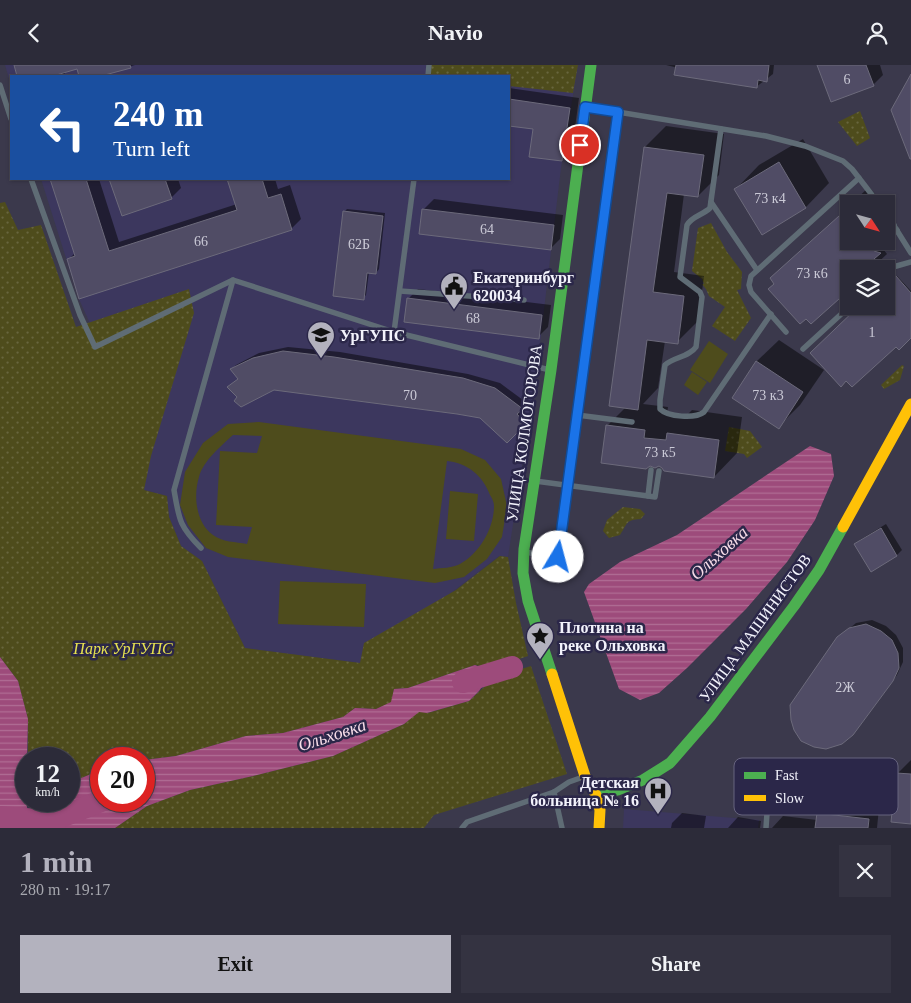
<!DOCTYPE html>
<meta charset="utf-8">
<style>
body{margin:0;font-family:Georgia,serif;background:#343341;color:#f1f3f6;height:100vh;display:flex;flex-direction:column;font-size:19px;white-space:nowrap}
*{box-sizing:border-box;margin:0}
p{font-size:16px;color:#a6a7ae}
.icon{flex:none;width:28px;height:28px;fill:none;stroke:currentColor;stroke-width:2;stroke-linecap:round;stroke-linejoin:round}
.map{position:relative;height:763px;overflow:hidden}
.sheet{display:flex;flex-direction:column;background:#2c2b39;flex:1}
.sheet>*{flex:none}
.banner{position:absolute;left:10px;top:10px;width:500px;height:105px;border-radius:0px;box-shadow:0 1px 4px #0004,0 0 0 1px #484753;background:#1a4fa0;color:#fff;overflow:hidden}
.needle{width:32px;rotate:126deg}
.buttons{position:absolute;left:840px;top:130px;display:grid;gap:10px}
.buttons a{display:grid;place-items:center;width:55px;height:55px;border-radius:0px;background:#2c2b39;box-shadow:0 1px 4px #0004,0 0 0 1px #484753;font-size:25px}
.speed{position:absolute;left:15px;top:682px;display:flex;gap:10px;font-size:25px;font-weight:700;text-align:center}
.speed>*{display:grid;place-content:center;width:65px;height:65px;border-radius:50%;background:#2c2b39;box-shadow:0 1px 4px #0004,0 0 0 1px #484753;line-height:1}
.speed small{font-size:12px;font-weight:400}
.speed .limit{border:8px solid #d22;background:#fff;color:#111}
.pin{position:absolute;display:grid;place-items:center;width:42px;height:42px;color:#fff;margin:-21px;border:2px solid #fff;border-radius:50%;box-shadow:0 1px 5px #0007}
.me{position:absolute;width:55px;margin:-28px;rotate:8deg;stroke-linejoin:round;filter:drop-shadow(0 0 4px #0008)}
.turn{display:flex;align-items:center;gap:18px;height:105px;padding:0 20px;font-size:22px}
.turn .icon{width:65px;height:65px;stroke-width:2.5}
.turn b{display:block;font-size:35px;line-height:42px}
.round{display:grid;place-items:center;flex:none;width:52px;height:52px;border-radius:0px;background:#343341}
.headline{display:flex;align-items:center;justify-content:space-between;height:85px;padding:0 20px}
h1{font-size:30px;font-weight:700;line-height:38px;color:#b3b2be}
.button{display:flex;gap:10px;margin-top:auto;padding:10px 20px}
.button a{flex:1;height:58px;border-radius:0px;background:#b3b2be;color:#111;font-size:20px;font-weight:700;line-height:58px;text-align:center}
.button a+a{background:#343341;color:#f1f3f6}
header{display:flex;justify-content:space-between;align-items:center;height:65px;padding:0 20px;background:#2c2b39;font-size:22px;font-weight:700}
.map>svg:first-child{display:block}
.built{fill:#3c375e}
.green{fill:url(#green-dots)}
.pitch{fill:#4e4c1c;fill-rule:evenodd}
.water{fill:url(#water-rules)}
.shadow{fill:#0007}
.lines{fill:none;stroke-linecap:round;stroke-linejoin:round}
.river{stroke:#9d4b7b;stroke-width:22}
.building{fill:#504c65;stroke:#6c6a7b}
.lane{stroke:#5f6c75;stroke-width:5.5}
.fast{stroke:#4caf50;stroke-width:11}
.slow{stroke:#ffc107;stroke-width:11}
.route-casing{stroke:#114b97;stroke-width:12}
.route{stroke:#1a73e8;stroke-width:9}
.labels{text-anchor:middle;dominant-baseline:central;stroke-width:5;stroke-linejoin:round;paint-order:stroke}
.number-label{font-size:14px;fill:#cac9d6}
.poi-label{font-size:16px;font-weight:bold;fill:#f3f3fc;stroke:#2b2749;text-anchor:start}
.street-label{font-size:16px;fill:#f3f3fc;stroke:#2b2749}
.park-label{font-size:16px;font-style:italic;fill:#e7e250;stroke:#2b2749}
.water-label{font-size:18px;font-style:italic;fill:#f6dce8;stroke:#2b2749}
.key{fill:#2b2749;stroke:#67647f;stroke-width:1}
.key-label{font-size:14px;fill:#f3f3fc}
</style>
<header><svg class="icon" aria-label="back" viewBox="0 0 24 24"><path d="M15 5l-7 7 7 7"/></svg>Navio<svg class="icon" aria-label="person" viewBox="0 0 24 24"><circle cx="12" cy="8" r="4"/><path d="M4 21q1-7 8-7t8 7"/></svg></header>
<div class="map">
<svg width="911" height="763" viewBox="0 0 911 763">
<defs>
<pattern id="green-dots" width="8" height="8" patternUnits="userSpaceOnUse" patternTransform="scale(1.25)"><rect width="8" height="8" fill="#4e4c1c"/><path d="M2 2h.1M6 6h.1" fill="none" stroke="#68663e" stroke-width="1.8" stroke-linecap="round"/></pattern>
<pattern id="water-rules" width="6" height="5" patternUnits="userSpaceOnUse" patternTransform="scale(1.25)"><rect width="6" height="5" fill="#9d4b7b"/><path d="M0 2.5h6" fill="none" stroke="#b06e95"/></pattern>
</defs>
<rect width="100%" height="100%" fill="#3b394c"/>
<!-- built -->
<g class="built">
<path d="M5 0H578L561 103 537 303 508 492 499 491 360 598 245 583 202 496 181 481 169 452 167 431 144 425 102 285 79 234 41 114H509V11H11V20Z"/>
<path d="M624 744 759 755 758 763H623Z"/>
</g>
<!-- green -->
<g class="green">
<path d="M429 0H578L573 28 509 21V11H428Z"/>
<path d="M860 46 870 73 857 81 838 57Z"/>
<path d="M5 137 18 165 41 160 76 262 189 224 194 248 151 391 144 425 167 431 169 452 181 481 202 496 245 583 360 598 364 578 456 525 500 491 508 492 516 538 528 591 492 603 475 600 408 623 394 624 392 637 376 644 355 643 343 652 283 668 246 671 176 691 144 695 101 694V705L69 718V694H28V654L18 616 0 592V138Z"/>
<path d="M711 158 727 187 742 207 741 224 737 225 751 253 735 276 712 261 725 242 709 231 706 224 702 219H704L702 214 692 206 698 163Z"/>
<path d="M902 300 904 301 900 315 884 324 881 320Z"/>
<path d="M729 362 750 366 762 382 747 393 744 389 725 386Z"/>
<path d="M623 442 640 444 645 449 641 454C625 455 628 458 620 470L609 473 603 466 607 455Z"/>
<path d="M531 601 567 709 434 750 424 763H115L147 741 190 725 253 711 333 691 404 659 419 646 428 648 469 636 494 613Z"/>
</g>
<!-- pitch -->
<g class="pitch">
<path d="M709 276 728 289 710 318 690 305Z"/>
<path d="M692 307 707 317 698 330 684 320Z"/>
<path d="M259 357 461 384 485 395 501 414 507 441 502 472 487 494 464 512 435 518 228 492 206 483 188 460 180 440 185 407 203 378 228 359ZM233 370 262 371 257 388 220 386 216 460 252 462 247 479C236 477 222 477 213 470 196 458 193 431 199 412 203 396 221 381 233 370ZM447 396C468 398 483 411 490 430 492 433 494 437 494 441 494 463 480 488 460 499 453 503 441 503 433 504Z"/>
<path d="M450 426 478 429 474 476 446 474Z"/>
<path d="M280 516 366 519 364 562 278 559Z"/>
</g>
<!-- water -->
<g class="water">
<path d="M810 381 831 389 834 411 815 455 787 497 746 544 687 603 659 628 640 635 619 624 584 527 589 519 620 497 677 470Z"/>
<path d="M0 592 18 616 28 654 26 736 29 754 26 763H0Z"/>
<path d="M475 600 492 607 479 626 469 636 427 648 419 647 404 659 333 691 253 711 190 725 147 741 115 763H40V746L42 736H69V718L101 705V736H144V695L176 691 246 671 283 668 343 652 355 643 376 644 391 637 394 624 408 623Z"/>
</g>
<!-- shadow -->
<g class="shadow">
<path d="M15 0H135L96 11H81L78 3 64 7 66 11H18Z"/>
<path d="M666 0H774L773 9 756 22Z"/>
<path d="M820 0H880L883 10 873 20Z"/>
<path d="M509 23 579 33 572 85 562 95 534 63 509 59Z"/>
<path d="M666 61 724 69 719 110 698 131 684 129 674 207 704 211 698 256 677 277 665 276 658 323 643 339 668 342 667 349 685 352 692 345 742 352 737 388 714 412 663 402 607 361 626 342 645 82Z"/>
<path d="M803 74 829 118 806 142 762 168 736 124 759 100Z"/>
<path d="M51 114H99L119 177 237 139 228 114H275L278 124 290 120 301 154 291 164 68 195 75 188Z"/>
<path d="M110 114H178L181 123 171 133 122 149Z"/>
<path d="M869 122 884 139H851Z"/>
<path d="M434 134 563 150 560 174 550 184 421 168 424 144Z"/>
<path d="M849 141V176H882L889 178 883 184 887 189 871 204H849L845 145Z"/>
<path d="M347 144 385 148 379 204 376 208 369 207 366 230 363 233 344 147Z"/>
<path d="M897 211 911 226V272L886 241V221Z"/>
<path d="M418 224 551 240 548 262 538 272 408 234Z"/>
<path d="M779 275 824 305 800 340 778 362 733 332 757 296Z"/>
<path d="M288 282 340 287 468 309 500 318 527 338 521 344 530 353 507 376 481 352 274 324 239 332V314L232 304 236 300 259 288Z"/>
<path d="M886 459 902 485 897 490 871 506 856 480 860 475Z"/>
<path d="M872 555 886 561 896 570 903 583V597L897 610 858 663 844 568 856 558Z"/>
<path d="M911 695V757L898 708Z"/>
<path d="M828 738 879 743 877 763H772L783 751 817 755 818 748Z"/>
<path d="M682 748 706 751 704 763H671L672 758Z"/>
<path d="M738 752 761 756 760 763H728Z"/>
</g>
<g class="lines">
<!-- river -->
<g class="river">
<path d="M463 617 512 602"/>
<path d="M0 752 51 756 101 736"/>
</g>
</g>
<!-- building -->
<g class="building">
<path d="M14 0H130L131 3 101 11H79L77 4 53 11H17Z"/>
<path d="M676 0H769L767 17 758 15 757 23 674 10Z"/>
<path d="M817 0H866L874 21 831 37Z"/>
<path d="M911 9V94H910L891 45Z"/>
<path d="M509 34 570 43 562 96 529 92 533 64 509 61Z"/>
<path d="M644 82 704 90 698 132 667 128 653 227 684 231 681 256 678 279 647 275 638 345 609 341Z"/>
<path d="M779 97 806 143 762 170 734 124Z"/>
<path d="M50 114H86L109 186 237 145 227 114H262L268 133 281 129 292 165 79 234 67 194 75 191Z"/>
<path d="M109 114H165L172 134 122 151Z"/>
<path d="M849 142V176H869V180L874 186 881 188 874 194 878 199 873 204H849V225L811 259 806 254 800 259 768 224 774 219 770 213Z"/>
<path d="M422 144 554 160 551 185 419 169Z"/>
<path d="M343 146 383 151 376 209 367 208 364 235 333 231Z"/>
<path d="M896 211 911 228V273L899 285 896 282 852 322 846 316 841 322 810 288 859 241H886V219Z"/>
<path d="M407 233 542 250 539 274 404 257Z"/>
<path d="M283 286 334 292 463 313 495 323 523 344 517 349 526 359 507 378 480 353 457 349 274 325 241 342 234 336 237 332 227 322 238 314 230 304 253 293Z"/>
<path d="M756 296 803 327 779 364 732 333Z"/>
<path d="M606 360 645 365 644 373 666 375 667 368 719 375 714 413 664 406 662 403 659 401 655 403 650 401 646 404 601 398Z"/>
<path d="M881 463 897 491 871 507 854 479Z"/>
<path d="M866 559 881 566 892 575 898 588 899 603 893 616 853 670 842 679 826 684 814 682 801 676 794 665 791 655 790 640 837 572 849 563Z"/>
<path d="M896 708 911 709V759L891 757Z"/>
<path d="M817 748 869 754 868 763H815Z"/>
</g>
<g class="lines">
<!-- lane -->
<g class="lane">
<path d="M428 11 429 0"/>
<path d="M0 20 11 54"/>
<path d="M587 42 766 71 805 81 843 96 852 104 879 139"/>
<path d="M721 64 710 143C703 150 692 151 687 160L680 212 700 227 702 232 696 282C689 292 674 292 665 300L660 335V344C668 352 695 354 704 347L771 249"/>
<path d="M31 114 80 250 95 282 233 215"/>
<path d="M711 137 757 205"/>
<path d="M886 148 911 188"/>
<path d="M886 166 894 160"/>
<path d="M886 175 897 165"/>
<path d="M873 178 875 176"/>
<path d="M877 183 885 176"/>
<path d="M886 208 893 202 911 197"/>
<path d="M400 226 524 235"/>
<path d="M394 267 414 114"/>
<path d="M786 267 751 227 749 220 751 211 859 113"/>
<path d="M803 284 850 241"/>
<path d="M577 350 632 357"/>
<path d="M535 416 648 431 651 405"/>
<path d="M648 431 655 432 659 406"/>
<path d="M201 483C179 461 179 454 174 425L233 215 394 267 550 305"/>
<path d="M524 487 558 492 618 47"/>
<path d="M554 727 562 763"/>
<path d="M462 763 467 757 554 727 569 717 583 712"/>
<path d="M766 763 767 748"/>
</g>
<!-- fast -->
<g class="fast">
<path d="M552 609 528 536 523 508 524 484 551 305 591 0"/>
<path d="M596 730 618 725 643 715 670 698 710 652 794 541 819 505 843 462"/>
</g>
<!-- slow -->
<g class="slow">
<path d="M843 462 911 339"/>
<path d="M552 609 585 711 596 730 600 745 599 763"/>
</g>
</g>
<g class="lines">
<!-- route casing -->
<g class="route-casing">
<path id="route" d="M558 492 618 47 585 42 580 80"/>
</g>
<!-- route -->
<use href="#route" class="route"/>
</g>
<!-- icons -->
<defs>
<g id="civic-pin" transform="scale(1.4375)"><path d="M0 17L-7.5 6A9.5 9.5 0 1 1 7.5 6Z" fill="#b3b2be" stroke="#2b2749"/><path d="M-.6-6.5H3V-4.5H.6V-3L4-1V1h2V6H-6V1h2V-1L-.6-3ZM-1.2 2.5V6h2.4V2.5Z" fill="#111"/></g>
<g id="university-pin" transform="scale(1.4375)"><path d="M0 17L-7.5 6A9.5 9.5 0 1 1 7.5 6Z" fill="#b3b2be" stroke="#2b2749"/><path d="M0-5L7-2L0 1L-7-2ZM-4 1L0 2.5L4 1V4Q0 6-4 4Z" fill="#111"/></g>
<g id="sight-pin" transform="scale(1.4375)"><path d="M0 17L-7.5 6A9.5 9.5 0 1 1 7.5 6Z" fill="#b3b2be" stroke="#2b2749"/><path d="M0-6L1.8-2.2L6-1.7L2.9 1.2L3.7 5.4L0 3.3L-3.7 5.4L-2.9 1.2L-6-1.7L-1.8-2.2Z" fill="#111"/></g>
<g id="hospital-pin" transform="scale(1.4375)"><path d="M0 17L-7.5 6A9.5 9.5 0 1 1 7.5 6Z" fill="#b3b2be" stroke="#2b2749"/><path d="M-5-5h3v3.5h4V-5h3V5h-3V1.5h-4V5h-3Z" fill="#111"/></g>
</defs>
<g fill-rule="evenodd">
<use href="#civic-pin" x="454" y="221"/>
<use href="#university-pin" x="321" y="270"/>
<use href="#sight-pin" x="540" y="571"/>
<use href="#hospital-pin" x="658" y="726"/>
</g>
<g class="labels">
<!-- number labels -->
<g class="number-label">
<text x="847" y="14">6</text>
<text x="770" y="133">73 к4</text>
<text x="487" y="164">64</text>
<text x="201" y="176">66</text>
<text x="359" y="179">62Б</text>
<text x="812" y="208">73 к6</text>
<text x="473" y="253">68</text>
<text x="872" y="267">1</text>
<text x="410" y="330">70</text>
<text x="768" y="330">73 к3</text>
<text x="660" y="387">73 к5</text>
<text x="845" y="622">2Ж</text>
</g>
<!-- poi labels -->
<g class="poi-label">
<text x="473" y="212">Екатеринбург<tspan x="473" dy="18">620034</tspan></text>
<text x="340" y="270">УрГУПС</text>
<text x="559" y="562">Плотина на<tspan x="559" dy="18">реке Ольховка</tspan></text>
<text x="639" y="717" text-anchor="end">Детская<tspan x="639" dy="18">больница № 16</tspan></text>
</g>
<!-- street labels -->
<g class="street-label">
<text transform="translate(524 368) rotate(-82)">УЛИЦА КОЛМОГОРОВА</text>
<text transform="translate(755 563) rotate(-54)">УЛИЦА МАШИНИСТОВ</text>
</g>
<!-- park labels -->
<g class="park-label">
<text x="123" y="583">Парк УрГУПС</text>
</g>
<!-- water labels -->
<g class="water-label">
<text transform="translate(719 488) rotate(-42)">Ольховка</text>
<text transform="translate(332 670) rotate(-18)">Ольховка</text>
</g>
</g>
<!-- legend -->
<rect x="734" y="693" width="164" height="57" rx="8" class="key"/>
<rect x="744" y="707" width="22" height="7" fill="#4caf50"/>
<rect x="744" y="730" width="22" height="6" fill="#ffc107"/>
<g class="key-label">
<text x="775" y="715">Fast</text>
<text x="775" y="738">Slow</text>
</g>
</svg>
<div class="buttons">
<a><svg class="needle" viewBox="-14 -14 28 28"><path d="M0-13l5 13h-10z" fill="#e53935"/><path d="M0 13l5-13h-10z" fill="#a6a7ae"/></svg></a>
<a><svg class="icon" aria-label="layers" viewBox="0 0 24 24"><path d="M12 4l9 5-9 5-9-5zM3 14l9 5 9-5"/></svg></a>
</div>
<div class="speed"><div>12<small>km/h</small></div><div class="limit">20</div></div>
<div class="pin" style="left:580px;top:80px;background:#d93025"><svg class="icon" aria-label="arrive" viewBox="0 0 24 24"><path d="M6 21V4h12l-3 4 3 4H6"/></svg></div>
<svg class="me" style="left:558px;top:492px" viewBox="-20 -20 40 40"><circle r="19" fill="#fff"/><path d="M0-13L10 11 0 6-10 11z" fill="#1a73e8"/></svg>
<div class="banner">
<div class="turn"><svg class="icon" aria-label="left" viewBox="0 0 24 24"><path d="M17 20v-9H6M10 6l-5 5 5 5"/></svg><div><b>240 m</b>Turn left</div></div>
</div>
</div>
<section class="sheet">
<div class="headline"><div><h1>1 min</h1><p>280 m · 19:17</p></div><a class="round"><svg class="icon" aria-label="close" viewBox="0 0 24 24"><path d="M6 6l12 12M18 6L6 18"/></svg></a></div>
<div class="button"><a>Exit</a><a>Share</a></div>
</section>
